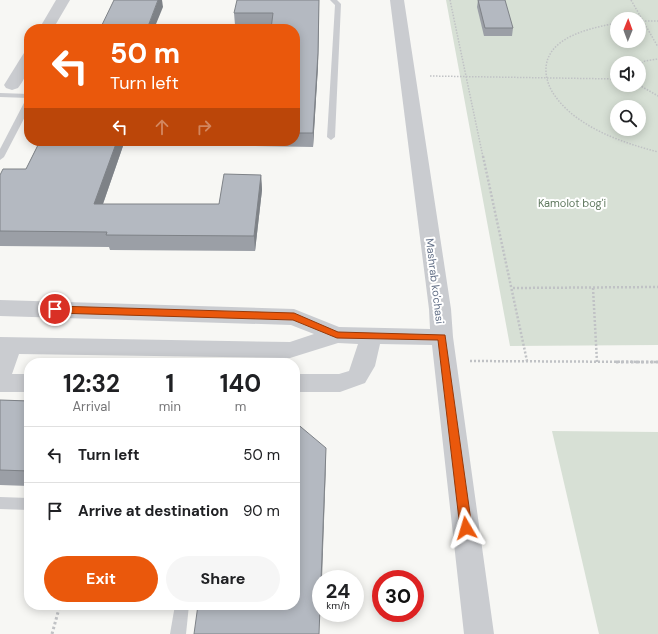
<!DOCTYPE html>
<style>
body{margin:0;font-family:"DM Sans",sans-serif;background:#f6f6f6;color:#202124;height:100vh;display:flex;flex-direction:column;font-size:15px;white-space:nowrap}
*{box-sizing:border-box;margin:0}
p{font-size:13px;color:#757577}
.icon{flex:none;width:22px;height:22px;fill:none;stroke:currentColor;stroke-width:2;stroke-linecap:round;stroke-linejoin:round}
.map{position:relative;flex:1;overflow:hidden}
.details{position:absolute;left:24px;top:358px;width:276px;height:252px;display:flex;flex-direction:column;background:#fff;border-radius:16px;box-shadow:0 2px 10px #0003}
.details>*{flex:none}
.hud{position:absolute;left:24px;top:24px;width:276px;height:122px;border-radius:16px;box-shadow:0 2px 10px #0003;background:#ea580c;color:#fff;overflow:hidden}
.needle{width:26px;rotate:1deg}
.controls{position:absolute;left:610px;top:12px;display:grid;gap:8px}
.controls a{display:grid;place-items:center;width:36px;height:36px;border-radius:50%;background:#fff;box-shadow:0 2px 10px #0003;font-size:20px}
.speed{position:absolute;left:312px;top:570px;display:flex;gap:8px;font-size:20px;font-weight:700;text-align:center}
.speed>*{display:grid;place-content:center;width:52px;height:52px;border-radius:50%;background:#fff;box-shadow:0 2px 10px #0003;line-height:1}
.speed small{font-size:10px;font-weight:400}
.speed .limit{border:6px solid #d22;background:#fff;color:#111}
.pin{position:absolute;display:grid;place-items:center;width:34px;height:34px;color:#fff;margin:-17px;border:2px solid #fff;border-radius:50%;box-shadow:0 1px 4px #0007}
.me{position:absolute;width:44px;margin:-22px;rotate:353deg;stroke-linejoin:round;filter:drop-shadow(0 0 3px #0008)}
.turn{display:flex;align-items:center;gap:14px;height:84px;padding:0 20px;font-size:18px}
.turn .icon{width:52px;height:52px;stroke-width:2.5}
.turn b{display:block;font-size:28px;line-height:34px}
.lanes{display:flex;align-items:center;height:38px;padding:0 20px;background:#0003;justify-content:center;gap:20px;direction:ltr}
.lanes .off{opacity:.35}
.eta{display:flex;justify-content:space-evenly;align-items:center;height:68px;text-align:center}
.eta b{font-size:24px;font-weight:700;line-height:28px}
.action{display:flex;gap:8px;margin-top:auto;padding:8px 20px}
.action a{flex:1;height:46px;border-radius:24px;background:#ea580c;color:#fff;font-size:16px;font-weight:700;line-height:46px;text-align:center}
.action a+a{background:#f6f6f6;color:#202124}
ul{padding:0;list-style:none}
li{display:flex;align-items:center;gap:12px;height:56px;padding:0 20px;border-top:1px solid #e0e0e0}
li div{flex:1}
li b{display:block;font-size:15px}
li em{font-style:normal}
.map>svg:first-child{display:block}
.green{fill:#d7e0d5;fill-rule:evenodd}
.lines{fill:none;stroke-linecap:round;stroke-linejoin:round}
.path-far2{stroke:#c0c2c5;stroke-width:1.5;stroke-dasharray:1.5 1.5;stroke-linecap:butt}
.path-far1{stroke:#c0c2c5;stroke-width:2.5;stroke-dasharray:2 2;stroke-linecap:butt}
.path{stroke:#c0c2c5;stroke-width:3;stroke-dasharray:2.5 2.5;stroke-linecap:butt}
.service{fill:#caccd0;fill-rule:evenodd}
.minor{fill:#caccd0;fill-rule:evenodd}
.wall{fill:#9b9fa6}
.shaded-wall{fill:#7e8287}
.building{fill:#b4b9c1;stroke:#7e8287}
.route{fill:#ea580c;stroke:#983908}
.labels{text-anchor:middle;dominant-baseline:central;stroke-width:4;stroke-linejoin:round;paint-order:stroke}
.park-label{font-size:11px;fill:#60795f;stroke:#fff}
.street-label{font-size:11px;fill:#647188;stroke:#fff}
</style>
<div class="map">
<svg width="658" height="634" viewBox="0 0 658 634">
<rect width="100%" height="100%" fill="#f7f7f4"/>
<!-- green -->
<g class="green">
<path d="M446 0H658V345L510 346ZM617 19H639V41H617ZM617 63H639V85H617ZM617 107H639V129H617Z"/>
<path d="M552 431 658 432V634H599Z"/>
</g>
<g class="lines">
<!-- path-far2 -->
<g class="path-far2">
<path d="M450 0 483 157"/>
<path d="M631 0 658 47"/>
<path d="M639 21H658"/>
<path d="M617 23C591 28 544 37 546 72 547 89 559 103 572 114 597 134 628 144 658 152"/>
<path d="M639 65 645 61 658 59"/>
<path d="M430 76 617 79"/>
<path d="M639 85 658 96"/>
</g>
<!-- path-far1 -->
<g class="path-far1">
<path d="M483 156 527 361"/>
<path d="M513 288 658 287"/>
<path d="M593 288 597 362"/>
<path d="M470 361 658 362"/>
</g>
<!-- path -->
<g class="path">
<path d="M616 362H658"/>
<path d="M52 634 60 605"/>
</g>
<!-- service -->
<g class="service">
<path d="M330 0H337L341 4 335 137 331 140 327 137 335 5Z"/>
<path d="M0 93 29 94V98L0 97Z"/>
<path d="M26 99H29V109L4 157 0 160V149Z"/>
<path d="M0 497 29 498V510L0 509Z"/>
<path d="M175 605H189L186 634H170Z"/>
</g>
<!-- minor -->
<g class="minor">
<path d="M56 0H70L53 29H39Z"/>
<path d="M390 0H404L451 309 453 337 494 634H464L432 345 380 344 375 366 365 383 340 392H295V374H339L349 371 358 344 338 343 290 358 19 354 12 374H29V392H0V337L290 342 314 334 291 325 0 316V300L294 309 339 327 430 329 429 309Z"/>
<path d="M29 52C29 69 28 74 18 88L12 90 6 88 4 85 22 56 24 53Z"/>
</g>
</g>
<!-- wall -->
<g class="wall">
<path d="M319 0 318 66 313 147 255 146 254 141H295V29L271 25H235L234 13Z"/>
<path d="M478 0 513 28 512 36H484L477 7Z"/>
<path d="M40 141H222L221 146H123L103 204H219L261 175 262 190 255 251 110 250 109 247 0 246V175L26 169Z"/>
<path d="M0 400 29 401V486L0 485Z"/>
</g>
<!-- shaded-wall -->
<g class="shaded-wall">
<path d="M158 0H162L163 7 154 29H147Z"/>
<path d="M319 0 318 66 313 147V133Z"/>
<path d="M117 141H122L123 146 98 218 94 204Z"/>
<path d="M261 175 262 190 255 251 254 236Z"/>
<path d="M326 448V463L322 579H321L319 634Z"/>
</g>
<!-- building -->
<g class="building">
<path d="M114 0H158L147 29H100Z"/>
<path d="M237 0H319L318 53 313 133H295V29H271L273 13H234Z"/>
<path d="M478 0H505L513 28H485Z"/>
<path d="M40 141H117L94 204H219L224 174 261 175 254 236 106 235 107 232 0 231V175L3 169H26Z"/>
<path d="M0 400 29 401V471L0 470Z"/>
<path d="M295 422 326 448 319 634H194L198 605H295Z"/>
</g>
<!-- route -->
<path class="route" d="M55 306 294 313 338 332 445 335 472 528 470 531 466 533 462 531 460 528 438 340 337 338 293 320 55 313 51 309Z"/>
<g class="labels">
<!-- park labels -->
<g class="park-label">
<text x="572" y="203">Kamolot bog'i</text>
</g>
<!-- street labels -->
<g class="street-label">
<text transform="translate(435 281) rotate(83)">Mashrab ko'chasi</text>
</g>
</g>
</svg>
<div class="controls">
<a><svg class="needle" viewBox="-14 -14 28 28"><path d="M0-13l5 13h-10z" fill="#e53935"/><path d="M0 13l5-13h-10z" fill="#757577"/></svg></a>
<a><svg class="icon" aria-label="sound" viewBox="0 0 24 24"><path d="M4 9h4l5-4v14l-5-4H4zM17 9q2 3 0 6"/></svg></a>
<a><svg class="icon" aria-label="search" viewBox="0 0 24 24"><circle cx="10" cy="10" r="6"/><path d="M15 15l6 6"/></svg></a>
</div>
<div class="speed"><div>24<small>km/h</small></div><div class="limit">30</div></div>
<div class="pin" style="left:55px;top:309px;background:#d93025"><svg class="icon" aria-label="arrive" viewBox="0 0 24 24"><path d="M6 21V4h12l-3 4 3 4H6"/></svg></div>
<svg class="me" style="left:466px;top:528px" viewBox="-20 -20 40 40"><path d="M0-17L14 15 0 8-14 15z" fill="#ea580c" stroke="#fff" stroke-width="4"/></svg>
<div class="hud">
<div class="turn"><svg class="icon" aria-label="left" viewBox="0 0 24 24"><path d="M17 20v-9H6M10 6l-5 5 5 5"/></svg><div><b>50 m</b>Turn left</div></div>
<div class="lanes"><svg class="icon" aria-label="left" viewBox="0 0 24 24"><path d="M17 20v-9H6M10 6l-5 5 5 5"/></svg><svg class="icon off" aria-label="ahead" viewBox="0 0 24 24"><path d="M12 20V5M6 11l6-6 6 6"/></svg><svg class="icon off" aria-label="right" viewBox="0 0 24 24"><path d="M7 20v-9h11M14 6l5 5-5 5"/></svg></div>
</div>
<section class="details">
<div class="eta">
<div><b>12:32</b><p>Arrival</p></div>
<div><b>1</b><p>min</p></div>
<div><b>140</b><p>m</p></div>
</div>
<ul>
<li><svg class="icon" aria-label="left" viewBox="0 0 24 24"><path d="M17 20v-9H6M10 6l-5 5 5 5"/></svg><div><b>Turn left</b></div><em>50 m</em></li>
<li><svg class="icon" aria-label="arrive" viewBox="0 0 24 24"><path d="M6 21V4h12l-3 4 3 4H6"/></svg><div><b>Arrive at destination</b></div><em>90 m</em></li>
</ul>
<div class="action"><a>Exit</a><a>Share</a></div>
</section>
</div>
